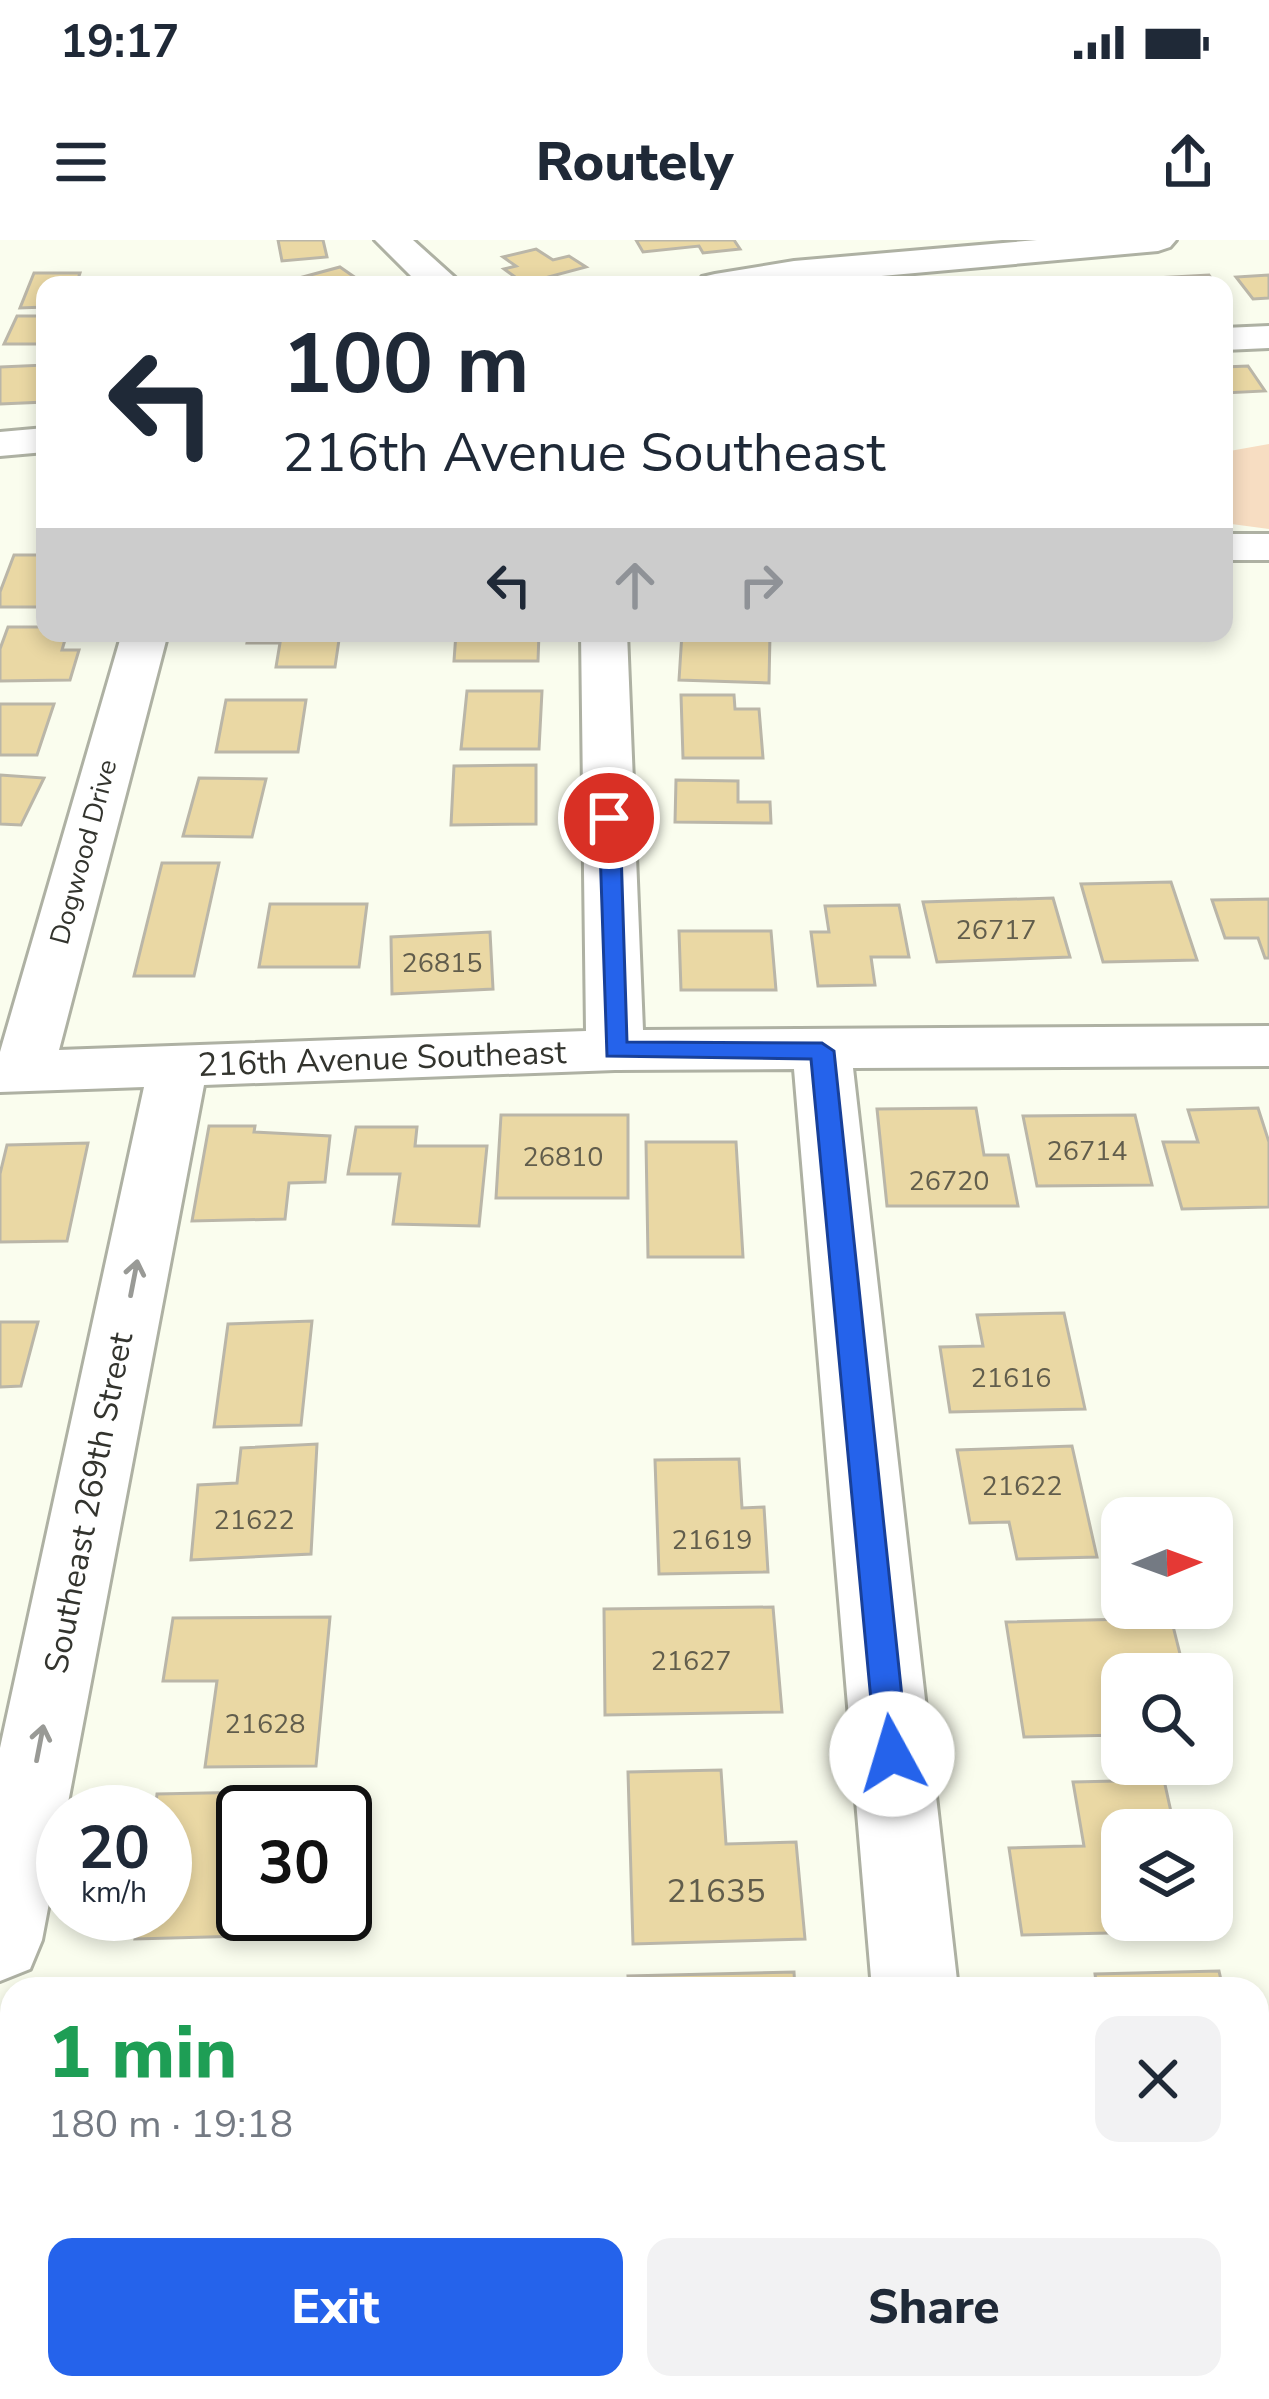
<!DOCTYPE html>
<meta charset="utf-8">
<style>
body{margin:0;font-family:"Nunito Sans",sans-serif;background:#f2f2f3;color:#1f2937;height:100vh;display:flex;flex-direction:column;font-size:45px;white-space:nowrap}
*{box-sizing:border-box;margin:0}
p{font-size:39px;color:#747a83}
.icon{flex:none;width:66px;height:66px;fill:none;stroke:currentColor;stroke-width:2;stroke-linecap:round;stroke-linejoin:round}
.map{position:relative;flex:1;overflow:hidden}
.sheet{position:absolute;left:0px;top:1737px;width:1269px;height:423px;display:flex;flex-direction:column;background:#fff;border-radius:36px 36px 0 0;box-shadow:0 6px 18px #0003}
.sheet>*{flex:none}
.hud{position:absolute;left:36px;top:36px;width:1197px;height:366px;border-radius:24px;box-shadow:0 6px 18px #0003;background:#fff;color:#1f2937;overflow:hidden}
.needle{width:78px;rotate:89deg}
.buttons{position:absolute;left:1101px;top:1257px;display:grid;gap:24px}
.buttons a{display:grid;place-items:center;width:132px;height:132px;border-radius:24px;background:#fff;box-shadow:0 6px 18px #0003;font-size:60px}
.speed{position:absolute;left:36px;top:1545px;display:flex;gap:24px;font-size:60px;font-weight:700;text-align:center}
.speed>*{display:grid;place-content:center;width:156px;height:156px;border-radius:50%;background:#fff;box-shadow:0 6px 18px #0003;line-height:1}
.speed small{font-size:30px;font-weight:400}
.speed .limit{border:6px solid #111;border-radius:18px;background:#fff;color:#111}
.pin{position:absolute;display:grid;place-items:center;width:102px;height:102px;color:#fff;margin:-51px;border:6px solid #fff;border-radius:50%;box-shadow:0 3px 12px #0007}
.me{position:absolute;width:132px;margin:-66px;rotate:354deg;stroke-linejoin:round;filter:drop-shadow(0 0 9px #0008)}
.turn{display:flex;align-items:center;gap:42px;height:252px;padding:0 48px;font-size:54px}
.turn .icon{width:156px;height:156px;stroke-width:2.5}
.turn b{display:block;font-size:84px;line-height:102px}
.lanes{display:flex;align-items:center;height:114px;padding:0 48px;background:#0003;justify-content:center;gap:60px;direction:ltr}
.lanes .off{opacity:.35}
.round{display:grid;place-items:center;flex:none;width:126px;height:126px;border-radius:24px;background:#f2f2f3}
.summary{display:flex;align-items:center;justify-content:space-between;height:204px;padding:0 48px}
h1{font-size:72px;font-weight:800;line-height:90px;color:#1e9e55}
.action{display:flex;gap:24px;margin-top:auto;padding:24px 48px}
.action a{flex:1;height:138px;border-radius:24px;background:#2563eb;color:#fff;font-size:48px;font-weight:800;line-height:138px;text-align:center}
.action a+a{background:#f2f2f3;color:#1f2937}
.status{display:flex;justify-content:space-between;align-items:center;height:84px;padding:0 60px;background:#fff;direction:ltr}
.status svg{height:33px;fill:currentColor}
header{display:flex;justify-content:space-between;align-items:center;height:156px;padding:0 48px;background:#fff;font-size:54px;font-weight:800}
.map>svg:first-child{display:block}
.green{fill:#f7ddc2}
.building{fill:#ead8a4;stroke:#bab6a8;stroke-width:3}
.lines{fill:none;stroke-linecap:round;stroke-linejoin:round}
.minor-casing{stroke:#aeb1a3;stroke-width:6}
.minor{fill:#fff;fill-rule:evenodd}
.oneway{stroke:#999a96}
.route{fill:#2563eb;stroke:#184099;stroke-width:3}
.labels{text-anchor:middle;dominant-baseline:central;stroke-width:9;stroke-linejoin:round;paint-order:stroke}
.far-street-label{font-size:27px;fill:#33342e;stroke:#fff}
.number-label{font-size:27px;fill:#615d4c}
.street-label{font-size:33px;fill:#33342e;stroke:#fff}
.near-number-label{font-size:33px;fill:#615d4c}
</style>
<div class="status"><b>19:17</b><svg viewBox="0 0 49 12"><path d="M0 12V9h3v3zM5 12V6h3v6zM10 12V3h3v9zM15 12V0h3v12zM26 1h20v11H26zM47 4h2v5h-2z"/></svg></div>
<header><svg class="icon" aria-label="menu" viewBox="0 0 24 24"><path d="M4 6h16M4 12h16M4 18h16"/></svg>Routely<svg class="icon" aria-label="share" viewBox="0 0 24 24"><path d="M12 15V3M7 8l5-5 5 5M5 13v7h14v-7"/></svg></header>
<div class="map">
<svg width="1269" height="2159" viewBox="0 0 1269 2159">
<rect width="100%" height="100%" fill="#fafdee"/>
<!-- green -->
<path class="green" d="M1269 204V289L1224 283V212Z"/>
<!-- building -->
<g class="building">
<path d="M278 0H323L327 17 282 21Z"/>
<path d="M636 0H734L740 9 703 13 699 6 643 12Z"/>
<path d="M536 9 553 20 569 16 586 27 548 37 560 45 522 42 504 29 516 26 503 17Z"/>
<path d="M340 27 366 45H293L288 41Z"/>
<path d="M34 33H80L76 45H45V67L20 68Z"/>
<path d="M1209 35 1216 45H1139L1134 39Z"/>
<path d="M1269 35V58L1253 59 1236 37Z"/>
<path d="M17 76H45V104H4Z"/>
<path d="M45 125V162L0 164V127Z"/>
<path d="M1248 126 1265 151 1224 153V127Z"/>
<path d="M14 315H45V367H0V352Z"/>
<path d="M8 387H45V393H67L62 410H79L70 440 0 441V409Z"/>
<path d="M249 393H340L335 427H276L280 403H247Z"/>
<path d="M456 393H539L538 421H454Z"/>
<path d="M682 393 770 394 769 443 679 440Z"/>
<path d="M467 451H542L539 509H461Z"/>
<path d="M681 455H734L735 469H759L763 518H683Z"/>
<path d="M226 460H306L298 512H216Z"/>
<path d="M0 464H54L37 515H0Z"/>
<path d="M536 525V584L451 585 454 526Z"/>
<path d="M0 535 44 538 21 585 0 584Z"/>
<path d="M199 538 266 539 252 597 183 596Z"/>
<path d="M676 540 738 541V562H770L771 583 675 582Z"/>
<path d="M162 623H219L194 736H134Z"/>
<path d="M1171 642 1197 720 1103 722 1081 644Z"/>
<path d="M1053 658 1070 717 937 722 923 662Z"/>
<path d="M1269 659V718H1265L1258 698H1225L1212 660Z"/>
<path d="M270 664H367L359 727H259Z"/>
<path d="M899 665 909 717H871L875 745 818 746 811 692H829L825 666Z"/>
<path d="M679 691H771L776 750H681Z"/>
<path d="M490 692 493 749 392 754 391 697Z"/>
<path d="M976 868 984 915H1008L1018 966H887L877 869Z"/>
<path d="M1258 868 1269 902V967L1182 969 1163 902H1198L1188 870Z"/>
<path d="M501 875H628V958H496Z"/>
<path d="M1135 875 1152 945 1037 946 1023 876Z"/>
<path d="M209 886H255L254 892 330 896 325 942 289 943 285 979 192 981Z"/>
<path d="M356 887H417L415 906H487L479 986 393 984 400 934H348Z"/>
<path d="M646 902H736L743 1017H648Z"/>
<path d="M88 903 67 1001 0 1002V934L7 905Z"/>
<path d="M1064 1073 1085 1169 950 1172 940 1107 983 1106 977 1075Z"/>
<path d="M312 1081 301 1185 214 1187 228 1084Z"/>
<path d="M0 1082H38L21 1146 0 1147Z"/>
<path d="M317 1204 311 1314 191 1320 198 1245 237 1243 241 1208Z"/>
<path d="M1072 1206 1097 1317 1017 1319 1009 1282 970 1283 957 1210Z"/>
<path d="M739 1219 742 1268 764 1267 768 1332 659 1334 655 1220Z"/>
<path d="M773 1367 782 1472 605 1475 604 1369Z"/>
<path d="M330 1377 316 1526 205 1527 217 1441H163L173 1378Z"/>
<path d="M1171 1378 1185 1434H1122V1495L1024 1497 1006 1382Z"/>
<path d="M721 1530 726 1604 796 1602 805 1699 633 1704 628 1532Z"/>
<path d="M1164 1540 1175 1590H1122V1680H1195L1197 1691 1022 1695 1009 1608 1084 1606 1073 1542Z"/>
<path d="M260 1552 258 1572H243L244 1696 135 1699 139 1674H165V1572H155L157 1554Z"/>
<path d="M1219 1731 1223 1749H1097L1095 1734Z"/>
<path d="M794 1732 795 1749H629L628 1736Z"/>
<path d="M1257 2032H1269V2152L1184 2154 1183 2148H1257Z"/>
<path d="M56 2148H313L312 2159H54Z"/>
<path d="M663 2148H798L799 2157 663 2158Z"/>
</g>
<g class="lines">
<!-- minor casing -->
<g class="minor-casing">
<g id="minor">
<path d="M375 0H413L463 45H420Z"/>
<path d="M1037 0H1176L1170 7 1158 11 781 45H697L702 37 715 34 794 21Z"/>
<path d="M1269 86V108L1224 110V88Z"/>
<path d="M45 188V212L0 216V192Z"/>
<rect x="1224" y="294" width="45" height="26"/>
<path d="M122 393H168L59 810 586 791 581 393H627L643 790 1269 786V826L853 828 958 1749H872L794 829 615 830 204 845 42 1700 30 1729 0 1741V1508L144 847 0 852V812Z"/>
<path d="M907 2148H1003L1004 2159H908Z"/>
</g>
</g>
<!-- minor -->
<use href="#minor" class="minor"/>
</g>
<!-- one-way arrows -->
<defs><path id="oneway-shaft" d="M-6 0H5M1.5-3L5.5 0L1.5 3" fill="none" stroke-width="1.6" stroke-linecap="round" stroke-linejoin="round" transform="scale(3)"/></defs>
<g class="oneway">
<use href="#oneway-shaft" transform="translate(134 1038) rotate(-79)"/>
<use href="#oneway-shaft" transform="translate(40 1503) rotate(-79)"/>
</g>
<!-- route -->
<path class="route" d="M609 572 620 578 627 802 822 803 834 811 908 1514 903 1525 892 1529 880 1525 876 1514 811 819 607 816 599 578Z"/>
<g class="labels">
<!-- far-street labels -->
<g class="far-street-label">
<text transform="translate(84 612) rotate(-75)">Dogwood Drive</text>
</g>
<!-- number labels -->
<g class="number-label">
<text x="996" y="690">26717</text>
<text x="442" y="723">26815</text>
<text x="1087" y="911">26714</text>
<text x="563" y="917">26810</text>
<text x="949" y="941">26720</text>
<text x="1011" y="1138">21616</text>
<text x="1022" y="1246">21622</text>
<text x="254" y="1280">21622</text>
<text x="712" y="1300">21619</text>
<text x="691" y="1421">21627</text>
<text x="265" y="1484">21628</text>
</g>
<!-- street labels -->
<g class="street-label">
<text transform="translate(382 819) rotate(-2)">216th Avenue Southeast</text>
<text transform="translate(89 1263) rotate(-79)">Southeast 269th Street</text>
</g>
<!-- near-number labels -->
<g class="near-number-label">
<text x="716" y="1651">21635</text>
</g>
</g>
</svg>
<div class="buttons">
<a><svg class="needle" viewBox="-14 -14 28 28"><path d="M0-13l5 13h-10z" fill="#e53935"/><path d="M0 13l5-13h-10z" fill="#747a83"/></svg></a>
<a><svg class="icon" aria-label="search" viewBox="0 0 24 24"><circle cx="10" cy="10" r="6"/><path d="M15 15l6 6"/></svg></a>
<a><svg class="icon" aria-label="layers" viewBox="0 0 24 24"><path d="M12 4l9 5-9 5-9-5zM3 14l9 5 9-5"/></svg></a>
</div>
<div class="speed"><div>20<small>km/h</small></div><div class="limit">30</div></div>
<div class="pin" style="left:609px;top:578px;background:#d93025"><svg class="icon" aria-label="arrive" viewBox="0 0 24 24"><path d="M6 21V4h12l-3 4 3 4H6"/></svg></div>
<svg class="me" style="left:892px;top:1514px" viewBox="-20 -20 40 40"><circle r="19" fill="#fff"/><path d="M0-13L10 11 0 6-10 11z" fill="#2563eb"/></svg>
<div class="hud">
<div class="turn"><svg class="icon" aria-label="left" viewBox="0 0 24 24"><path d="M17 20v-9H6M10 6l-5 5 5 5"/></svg><div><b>100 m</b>216th Avenue Southeast</div></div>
<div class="lanes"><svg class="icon" aria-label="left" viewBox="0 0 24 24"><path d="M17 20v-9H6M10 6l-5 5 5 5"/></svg><svg class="icon off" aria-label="ahead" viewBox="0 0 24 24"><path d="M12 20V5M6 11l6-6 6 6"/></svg><svg class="icon off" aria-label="right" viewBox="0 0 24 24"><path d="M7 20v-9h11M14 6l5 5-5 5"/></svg></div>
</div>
<section class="sheet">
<div class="summary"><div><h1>1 min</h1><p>180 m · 19:18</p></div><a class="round"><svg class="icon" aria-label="close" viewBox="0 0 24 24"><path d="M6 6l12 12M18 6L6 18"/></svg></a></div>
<div class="action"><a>Exit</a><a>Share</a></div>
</section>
</div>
